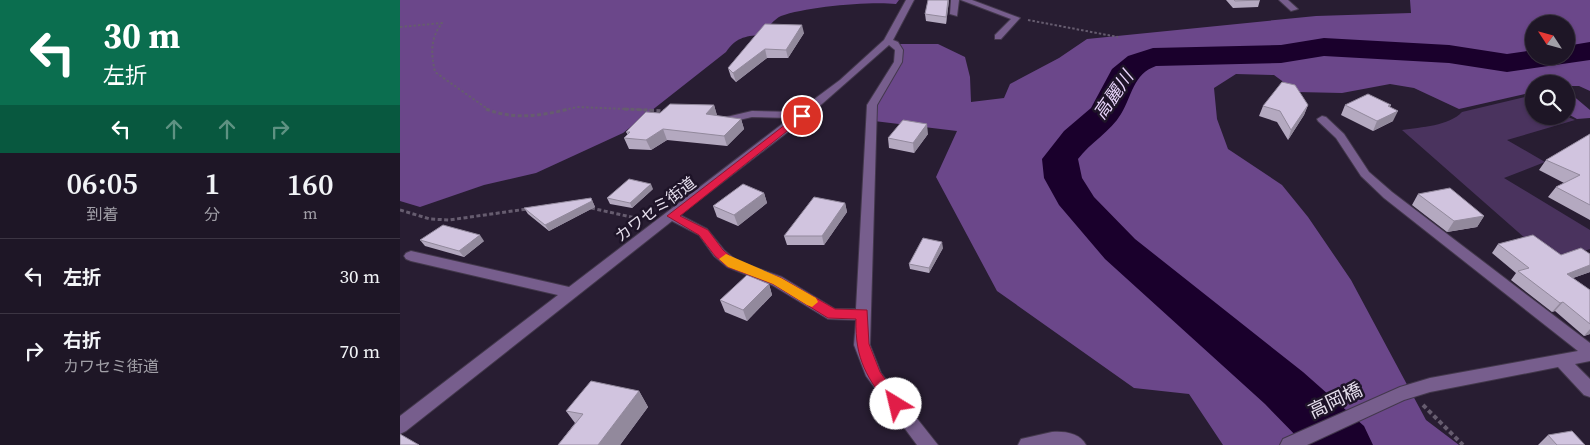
<!DOCTYPE html>
<html lang="ja">
<meta charset="utf-8">
<style>
body{margin:0;font-family:"Source Serif 4","Noto Sans JP",serif;background:#261f2e;color:#f1f3f6;height:100vh;display:flex;flex-direction:column;font-size:19px;white-space:nowrap}
*{box-sizing:border-box;margin:0}
p{font-size:16px;color:#a19fa7}
.icon{flex:none;width:28px;height:28px;fill:none;stroke:currentColor;stroke-width:2;stroke-linecap:round;stroke-linejoin:round}
.map{position:relative;flex:1;overflow:hidden}
.details{display:flex;flex-direction:column;background:#1e1626;width:400px}
.details>*{flex:none}
.guide{background:#0b6e4f;color:#fff;overflow:hidden}
.needle{width:32px;rotate:306deg}
.controls{position:absolute;left:1125px;top:15px;display:grid;gap:10px}
.controls a{display:grid;place-items:center;width:50px;height:50px;border-radius:50%;background:#1e1626;box-shadow:0 1px 4px #0004,0 0 0 1px #3c3543;font-size:25px}
.pin{position:absolute;display:grid;place-items:center;width:42px;height:42px;color:#fff;margin:-21px;border:2px solid #fff;border-radius:50%;box-shadow:0 1px 5px #0007}
.me{position:absolute;width:55px;margin:-28px;rotate:324deg;stroke-linejoin:round;filter:drop-shadow(0 0 4px #0008)}
.turn{display:flex;align-items:center;gap:18px;height:105px;padding:0 20px;font-size:22px}
.turn .icon{width:65px;height:65px;stroke-width:2.5}
.turn b{display:block;font-size:35px;line-height:42px}
.lanes{display:flex;align-items:center;height:48px;padding:0 20px;background:#0003;justify-content:center;gap:25px;direction:ltr}
.lanes .off{opacity:.35}
.eta{display:flex;justify-content:space-evenly;align-items:center;height:85px;text-align:center}
.eta b{font-size:30px;font-weight:600;line-height:35px}
ul{padding:0;list-style:none}
li{display:flex;align-items:center;gap:15px;height:75px;padding:0 20px;border-top:1px solid #3c3543}
li div{flex:1}
li b{display:block;font-size:19px}
li em{font-style:normal}
main{display:flex;flex:1;min-height:0}
.map>svg:first-child{display:block}
.green{fill:#4a335e}
.forest{fill:#6b478a;fill-rule:evenodd}
.lines{fill:none;stroke-linecap:round;stroke-linejoin:round}
.river{fill:#1a002c;fill-rule:evenodd}
.minor-casing{stroke:#43384c;stroke-width:2}
.path-far2{stroke:#665c6f;stroke-width:2;stroke-dasharray:2.5 2;stroke-linecap:butt}
.path-far1{stroke:#665c6f;stroke-width:3;stroke-dasharray:4 2.5;stroke-linecap:butt}
.path{stroke:#665c6f;stroke-width:4;stroke-dasharray:4.5 3;stroke-linecap:butt}
.minor{fill:#775e8d;fill-rule:evenodd}
.wall{fill:#b4a9c0}
.shaded-wall{fill:#92899c}
.building{fill:#d1c4df;stroke:#92899c}
.route{fill:#e11d48;stroke:#92132f}
.slow{fill:#f59e0b}
.labels{text-anchor:middle;dominant-baseline:central;stroke-width:5;stroke-linejoin:round;paint-order:stroke}
.street-label{font-size:16px;fill:#e6dfed;stroke:#1e1428}
.water-label{font-size:18px;font-style:italic;fill:#ead6fd;stroke:#1e1428}
.near-street-label{font-size:19px;fill:#e6dfed;stroke:#1e1428}
</style>
<main>
<section class="details">
<div class="guide">
<div class="turn"><svg class="icon" aria-label="left" viewBox="0 0 24 24"><path d="M17 20v-9H6M10 6l-5 5 5 5"/></svg><div><b>30 m</b>左折</div></div>
<div class="lanes"><svg class="icon" aria-label="left" viewBox="0 0 24 24"><path d="M17 20v-9H6M10 6l-5 5 5 5"/></svg><svg class="icon off" aria-label="ahead" viewBox="0 0 24 24"><path d="M12 20V5M6 11l6-6 6 6"/></svg><svg class="icon off" aria-label="ahead" viewBox="0 0 24 24"><path d="M12 20V5M6 11l6-6 6 6"/></svg><svg class="icon off" aria-label="right" viewBox="0 0 24 24"><path d="M7 20v-9h11M14 6l5 5-5 5"/></svg></div>
</div>
<div class="eta">
<div><b>06:05</b><p>到着</p></div>
<div><b>1</b><p>分</p></div>
<div><b>160</b><p>m</p></div>
</div>
<ul>
<li><svg class="icon" aria-label="left" viewBox="0 0 24 24"><path d="M17 20v-9H6M10 6l-5 5 5 5"/></svg><div><b>左折</b></div><em>30 m</em></li>
<li><svg class="icon" aria-label="right" viewBox="0 0 24 24"><path d="M7 20v-9h11M14 6l5 5-5 5"/></svg><div><b>右折</b><p>カワセミ街道</p></div><em>70 m</em></li>
</ul>
</section>
<div class="map">
<svg width="1190" height="445" viewBox="0 0 1190 445">
<rect width="100%" height="100%" fill="#281d32"/>
<!-- green -->
<path class="green" d="M1129 96 1134 98V116H1166L1175 120 1107 140 1145 162 1104 178 1190 230V249L1152 262 1002 130C1021 127 1049 126 1062 112Z"/>
<!-- forest -->
<g class="forest">
<path d="M0 0H499L496 4C470 1 405 7 381 16 374 19 367 29 361 35 344 36 336 38 326 52L223 133 136 173 84 185 20 207 0 201Z"/>
<path d="M1010 0H1190V91L1179 86H1167L1171 94 1190 110V118L1177 119 1166 113V84H1134V96L1129 93 1059 109 1014 88 990 84 942 93 897 92 874 75 836 74 814 88 817 119 828 149 882 185 908 217 951 280 1026 420 1059 445H823L789 394 734 388 597 291 536 177 557 131 474 121 475 105 501 62 503 49 498 44H538L565 57 570 77 571 102 604 98 610 84 659 58 687 39 916 16 1011 13ZM1134 24H1166V56H1134Z"/>
</g>
<g class="lines">
<!-- river -->
<path class="river" d="M924 38 1049 45 1107 54 1134 50V56H1166V46L1190 42V60L1107 72 1049 63 924 56 881 63 756 66C733 74 732 96 721 114 711 131 690 143 678 159L682 178 694 197 735 239 903 372 964 426 973 445H905L865 404 705 259 659 205 644 178 642 159 664 131 691 108 712 69 728 56 753 48 881 45Z"/>
<!-- minor casing -->
<g class="minor-casing">
<g id="minor">
<path d="M506 0H514L493 40 498 42 503 50 502 62 477 105 470 345 481 373 538 445H517L466 376 454 345 456 320 428 319 372 285 327 267 314 256 299 235 272 221 6 431 0 434V416L158 295 11 261 6 259 4 256 6 253 11 251 169 287 390 118 352 117 322 124 318 123V119L352 111 397 112 440 80 484 40ZM489 45 495 50 494 62 467 105 456 309H435L382 277 337 261 324 250 307 229 280 215 406 118Z"/>
<path d="M551 0H559L557 16 550 14Z"/>
<path d="M561 0H572L620 18 601 39H595V35L611 19Z"/>
<path d="M879 0H888L898 9 891 11Z"/>
<path d="M922 116 926 117 944 134 969 172 992 192 1190 343V361L1175 364 1190 379V397L1184 395 1158 367 1030 392 1004 400 907 445H880L883 439 1000 387 1030 378 1178 351 984 198 961 176 936 138 918 121 917 119Z"/>
<path d="M652 432C664 431 680 433 686 445H618L621 439Z"/>
</g>
</g>
<!-- path-far2 -->
<g class="path-far2">
<path d="M628 20 718 37"/>
<path d="M0 27 42 23C30 39 31 53 35 72L89 110"/>
<path d="M164 110 177 107 251 110"/>
</g>
<!-- path-far1 -->
<g class="path-far1">
<path d="M86 109C114 120 140 116 169 109"/>
<path d="M224 109 266 111"/>
<path d="M191 208 240 219"/>
<path d="M0 210 30 219 49 220 127 209"/>
</g>
<!-- path -->
<path class="path" d="M1023 405 1063 445"/>
<!-- minor -->
<use href="#minor" class="minor"/>
</g>
<!-- wall -->
<g class="wall">
<path d="M549 0 546 24 526 21 525 14Z"/>
<path d="M826 0H860L858 7 833 8Z"/>
<path d="M365 24 404 33 388 58H367L336 82 331 77 328 68Z"/>
<path d="M314 105 317 116 341 119 344 129 327 146 267 140 251 150 229 149 224 138 228 135 226 132 260 113Z"/>
<path d="M908 105 904 115 888 140 877 122 859 116 863 106Z"/>
<path d="M945 105H991L990 107 993 121 973 131 941 115Z"/>
<path d="M528 134 514 153 489 148 488 138Z"/>
<path d="M1190 134V220L1148 197 1156 187 1164 183 1139 170 1146 160Z"/>
<path d="M253 189 232 208 210 204 207 198Z"/>
<path d="M364 193 367 203 338 226 317 217 313 206Z"/>
<path d="M1018 194 1084 216 1077 227 1047 232 1012 205Z"/>
<path d="M191 198 195 207 149 231 128 214 124 208Z"/>
<path d="M445 203 447 212 424 245H387L384 236Z"/>
<path d="M20 240 84 241 64 257 25 246Z"/>
<path d="M1098 244 1161 255 1190 254V272L1173 278 1190 290V334L1184 336 1155 311 1152 312 1111 280 1116 273 1092 253Z"/>
<path d="M543 248 529 273 510 269 509 264Z"/>
<path d="M369 284 372 295 347 321 325 312 320 300Z"/>
<path d="M239 391 248 407 220 445H158L175 423 166 411Z"/>
<path d="M1148 435 1185 445H1138Z"/>
</g>
<!-- shaded-wall -->
<g class="shaded-wall">
<path d="M548 0 549 1 546 24V17Z"/>
<path d="M402 25 404 33 388 58 386 50Z"/>
<path d="M365 49 367 58 336 82 333 73Z"/>
<path d="M314 105 317 115 309 124 306 114Z"/>
<path d="M908 105 904 115 888 140 891 130Z"/>
<path d="M998 111 993 121 973 131 977 121Z"/>
<path d="M341 119 344 129 327 146 324 136Z"/>
<path d="M527 124 528 134 514 153 513 143Z"/>
<path d="M263 129 267 140 251 150 246 140Z"/>
<path d="M251 184 253 189 232 208 230 203Z"/>
<path d="M364 193 367 203 338 226 334 215Z"/>
<path d="M191 198 195 207 149 231 145 225Z"/>
<path d="M445 203 447 212 424 245 422 236Z"/>
<path d="M1084 216 1077 227 1047 232 1054 221Z"/>
<path d="M80 235 84 241 64 257 59 251Z"/>
<path d="M542 242 543 248 529 273V268Z"/>
<path d="M1190 265V272L1159 283 1167 274Z"/>
<path d="M369 284 372 295 347 321 343 310Z"/>
<path d="M1163 302 1155 311 1152 312 1160 303Z"/>
<path d="M1190 329V334L1184 336Z"/>
<path d="M239 391 248 407 220 445H198Z"/>
</g>
<!-- building -->
<g class="building">
<path d="M528 0H548L546 17 525 14Z"/>
<path d="M834 0H860L835 1Z"/>
<path d="M365 24 402 25 386 50 365 49 333 73 328 68Z"/>
<path d="M882 82 895 85 908 105 891 130 880 111 863 106Z"/>
<path d="M968 94 991 105 988 106 998 111 977 121 945 105Z"/>
<path d="M270 104 314 105 306 114 341 119 324 136 263 129 246 140 224 138 230 132H226L246 112 260 113Z"/>
<path d="M503 120 527 124 513 143 488 138Z"/>
<path d="M1190 134V205L1156 187 1180 175 1146 160Z"/>
<path d="M229 179 251 184 230 203 207 198Z"/>
<path d="M343 184 364 193 334 215 313 206Z"/>
<path d="M1050 188 1084 216 1054 221 1018 194Z"/>
<path d="M414 197 445 203 422 236H384Z"/>
<path d="M191 198 192 201 145 225 124 208Z"/>
<path d="M43 225 80 235 59 251 20 240Z"/>
<path d="M1133 235 1161 255 1181 248 1190 254V265L1167 274 1190 290V324L1163 302 1160 303 1118 271 1129 268 1098 244Z"/>
<path d="M523 238 542 242 529 268 509 264Z"/>
<path d="M347 275 369 284 343 310 320 300Z"/>
<path d="M191 381 239 391 198 445H158L183 414 166 411Z"/>
<path d="M1172 431 1185 445H1157L1148 435Z"/>
<path d="M0 434 19 445H0Z"/>
</g>
<!-- route -->
<path class="route" d="M399 114 406 116 280 216 308 230 323 250 336 261 381 278 435 309 467 310 469 344 480 372 503 404 501 409 496 411 490 409C467 376 455 361 456 319L428 318 373 284 328 267 315 256 299 235 267 216Z"/>
<!-- slow -->
<path class="slow" d="M326 254 381 278 416 298 418 302 412 307 407 305 373 284 328 267 319 259Z"/>
<g class="labels">
<!-- street labels -->
<g class="street-label">
<text transform="translate(255 209) rotate(-37)">カワセミ街道</text>
</g>
<!-- water labels -->
<g class="water-label">
<text transform="translate(713 95) rotate(-55)">高麗川</text>
</g>
<!-- near-street labels -->
<g class="near-street-label">
<text transform="translate(935 400) rotate(-25)">高岡橋</text>
</g>
</g>
</svg>
<div class="controls">
<a><svg class="needle" viewBox="-14 -14 28 28"><path d="M0-13l5 13h-10z" fill="#e53935"/><path d="M0 13l5-13h-10z" fill="#a19fa7"/></svg></a>
<a><svg class="icon" aria-label="search" viewBox="0 0 24 24"><circle cx="10" cy="10" r="6"/><path d="M15 15l6 6"/></svg></a>
</div>
<div class="pin" style="left:402px;top:116px;background:#d93025"><svg class="icon" aria-label="arrive" viewBox="0 0 24 24"><path d="M6 21V4h12l-3 4 3 4H6"/></svg></div>
<svg class="me" style="left:496px;top:404px" viewBox="-20 -20 40 40"><circle r="19" fill="#fff"/><path d="M0-13L10 11 0 6-10 11z" fill="#e11d48"/></svg>
</div>
</main>
